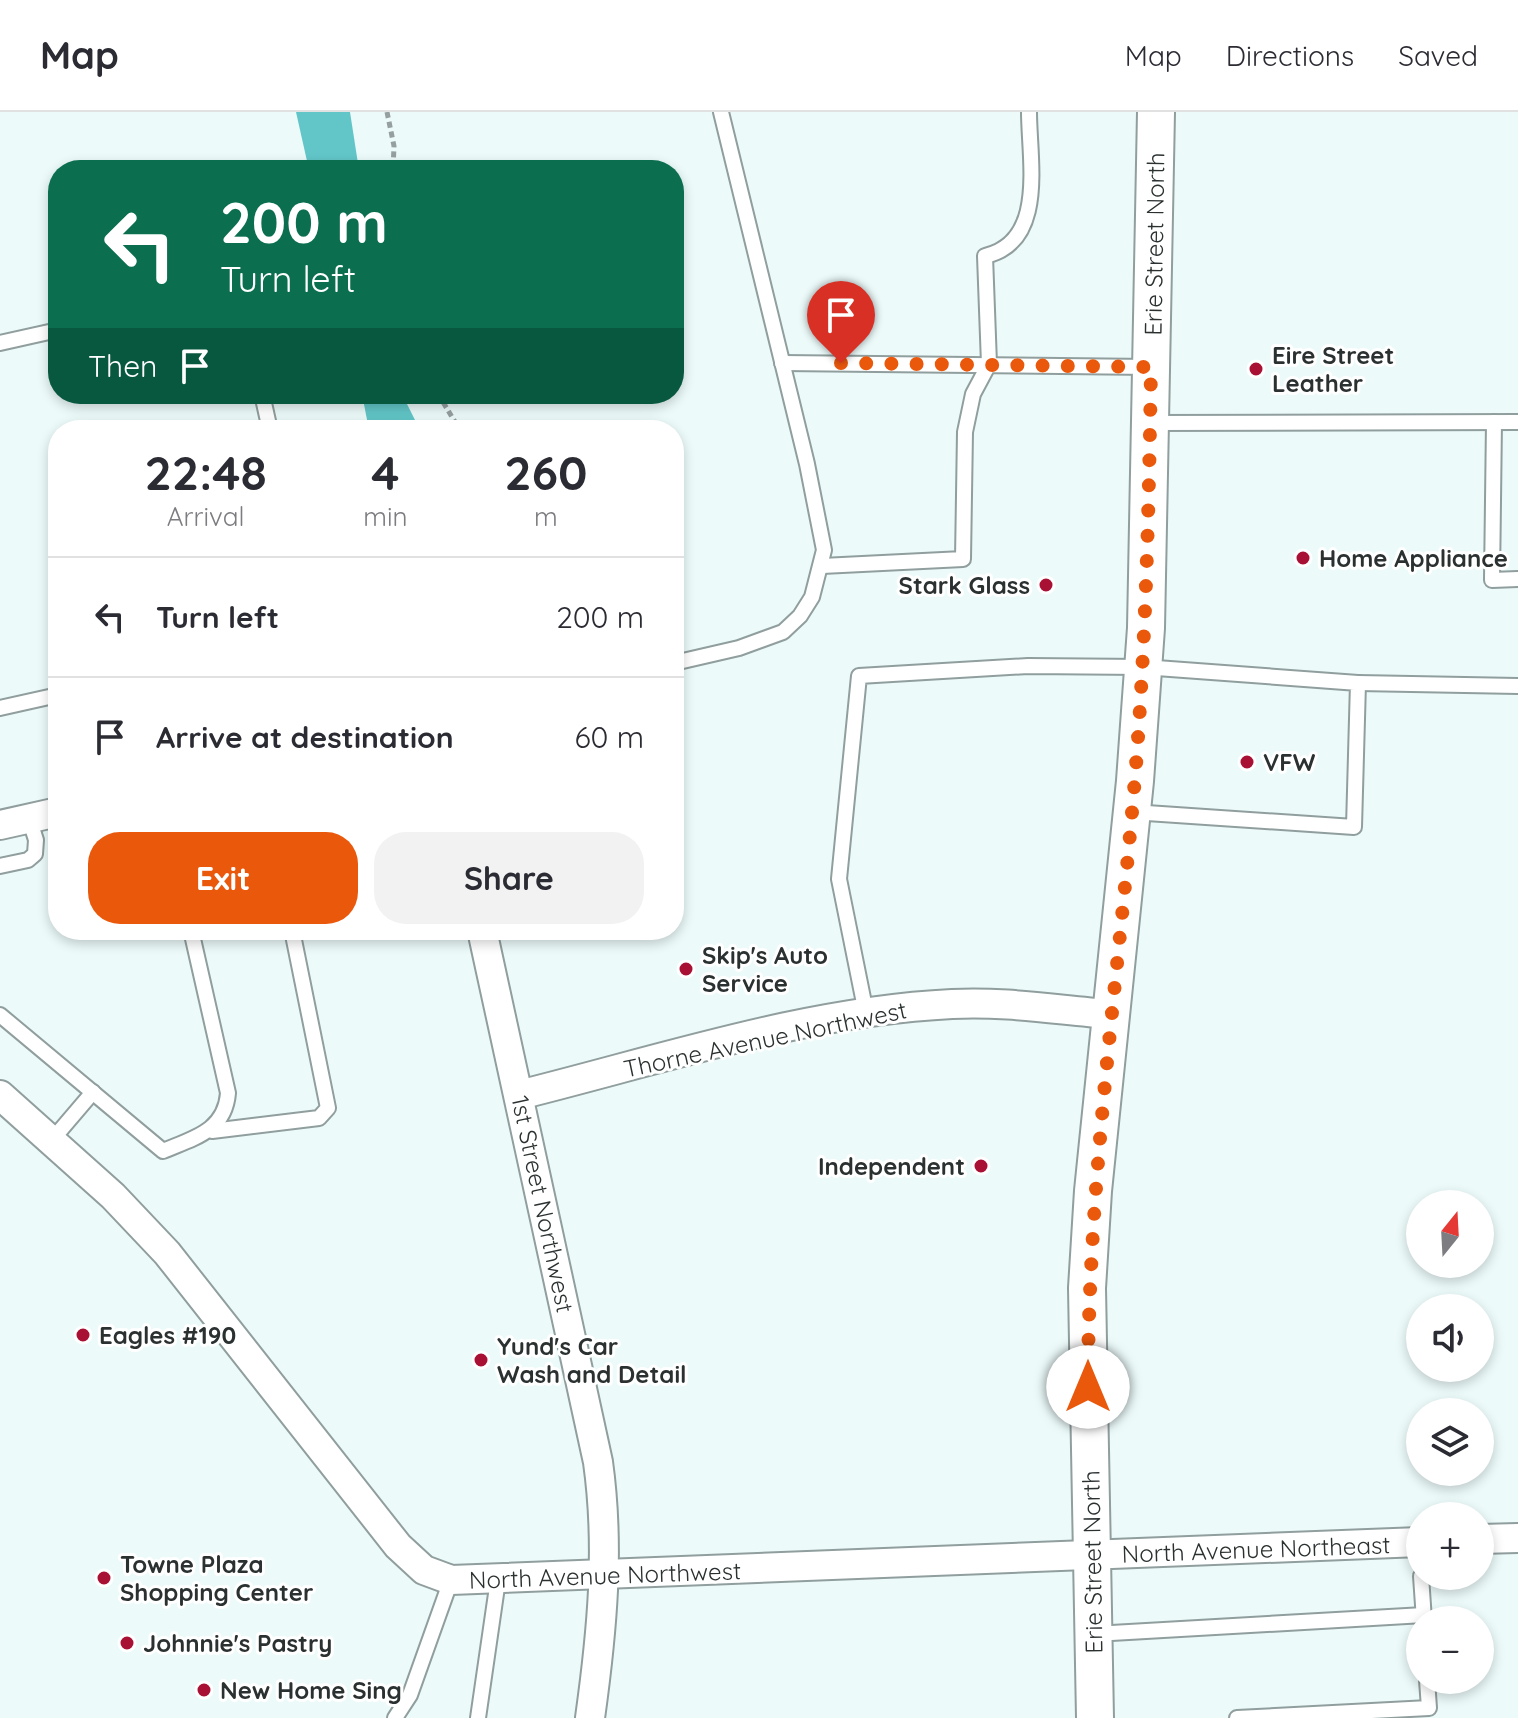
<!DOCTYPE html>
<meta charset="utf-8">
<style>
body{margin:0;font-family:Quicksand,sans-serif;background:#f2f2f3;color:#2b2b33;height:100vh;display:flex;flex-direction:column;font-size:30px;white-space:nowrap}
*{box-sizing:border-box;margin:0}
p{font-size:26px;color:#7c7c81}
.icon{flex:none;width:44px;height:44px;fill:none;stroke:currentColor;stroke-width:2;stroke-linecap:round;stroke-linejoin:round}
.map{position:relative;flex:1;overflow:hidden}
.drawer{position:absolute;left:48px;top:308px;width:636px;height:520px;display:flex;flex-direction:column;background:#fff;border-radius:32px;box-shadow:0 4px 12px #0003}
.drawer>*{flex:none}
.hud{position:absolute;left:48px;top:48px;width:636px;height:244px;border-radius:32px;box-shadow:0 4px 12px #0003;background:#0b6e4f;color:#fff;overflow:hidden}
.needle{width:52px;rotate:18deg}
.controls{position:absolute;left:1406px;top:1078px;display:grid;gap:16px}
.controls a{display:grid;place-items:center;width:88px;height:88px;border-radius:50%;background:#fff;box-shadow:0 4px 12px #0003;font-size:40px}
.pin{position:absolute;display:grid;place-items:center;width:68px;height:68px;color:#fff;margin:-82px -34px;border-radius:50% 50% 50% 0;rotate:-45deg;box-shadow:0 0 8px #0007}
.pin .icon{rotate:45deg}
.me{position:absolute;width:88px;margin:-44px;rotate:0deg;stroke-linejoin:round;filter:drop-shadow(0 0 6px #0008)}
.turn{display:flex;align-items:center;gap:28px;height:168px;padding:0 40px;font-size:36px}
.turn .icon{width:104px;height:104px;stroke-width:2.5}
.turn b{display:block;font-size:56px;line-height:68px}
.then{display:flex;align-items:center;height:76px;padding:0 40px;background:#0003;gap:16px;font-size:30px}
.eta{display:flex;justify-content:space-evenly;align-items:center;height:136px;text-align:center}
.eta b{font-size:48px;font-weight:800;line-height:56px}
.action{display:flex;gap:16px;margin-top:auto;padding:16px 40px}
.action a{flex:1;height:92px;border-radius:32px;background:#ea580c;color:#fff;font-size:32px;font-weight:800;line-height:92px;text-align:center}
.action a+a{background:#f2f2f3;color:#2b2b33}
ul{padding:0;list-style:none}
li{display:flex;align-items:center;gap:24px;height:120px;padding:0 40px;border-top:2px solid #e1e1e2}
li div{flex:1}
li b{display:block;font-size:30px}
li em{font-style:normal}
header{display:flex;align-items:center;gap:48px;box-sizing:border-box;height:112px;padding:0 40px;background:#fff;border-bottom:2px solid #e1e1e2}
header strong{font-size:38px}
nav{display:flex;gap:44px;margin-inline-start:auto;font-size:28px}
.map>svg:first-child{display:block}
.water{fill:#62c6c8}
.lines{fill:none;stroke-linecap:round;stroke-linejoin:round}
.service-casing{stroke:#909e9e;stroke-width:18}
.minor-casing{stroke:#909e9e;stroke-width:32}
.tertiary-casing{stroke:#909e9e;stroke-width:40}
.path{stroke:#969f9f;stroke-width:5;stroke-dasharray:6 4;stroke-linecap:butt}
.service{stroke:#fff;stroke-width:14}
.minor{stroke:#fff;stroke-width:28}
.tertiary{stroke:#fff;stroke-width:36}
.route{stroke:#ea580c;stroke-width:14;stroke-dasharray:0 25.2}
.poi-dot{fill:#a81134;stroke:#fff;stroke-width:3}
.labels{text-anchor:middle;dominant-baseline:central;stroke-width:6;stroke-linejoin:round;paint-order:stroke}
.street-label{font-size:24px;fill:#2b3030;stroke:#fff}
.poi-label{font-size:24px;font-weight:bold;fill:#2b3030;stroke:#fff;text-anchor:start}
</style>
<header>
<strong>Map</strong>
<nav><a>Map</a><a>Directions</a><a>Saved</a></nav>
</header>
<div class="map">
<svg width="1518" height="1606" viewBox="0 0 1518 1606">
<rect width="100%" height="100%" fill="#ecfafa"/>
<!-- water -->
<g class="water">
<path d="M296 0H350L359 58H309Z"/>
<path d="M362 282H402L420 318H369Z"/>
</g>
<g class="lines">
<!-- service casing -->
<g class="service-casing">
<g id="service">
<path d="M0 231 58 218"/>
<path d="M782 251 1151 255"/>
<path d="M262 282 270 318"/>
<path d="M1494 310 1492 468 1518 467"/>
<path d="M1151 311 1518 310"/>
<path d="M822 454 963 447 965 320 973 282 989 252 985 144C1047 130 1029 48 1029 0"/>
<path d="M674 551 739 536 783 520 800 504 812 485 824 438 807 352 721 0"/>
<path d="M1358 571 1518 574"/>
<path d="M0 596 58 583"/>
<path d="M0 754 28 748 35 742 36 728 29 706"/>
<path d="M866 901 839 767 859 564 1028 554 1143 555 1358 571 1354 715 1132 700"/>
<path d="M0 903 163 1039C194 1026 225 1019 228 981L191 818"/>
<path d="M212 1019 319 1006 328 996 292 818"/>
<path d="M52 1028 93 980"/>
<path d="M1421 1464 1424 1508"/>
<path d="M1094 1522 1424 1503"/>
<path d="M395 1606 410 1583 451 1468"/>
<path d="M478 1606 498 1468"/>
<path d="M1237 1606 1429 1596 1427 1568"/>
</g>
</g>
<!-- minor casing -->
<g class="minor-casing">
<g id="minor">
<path d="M0 713 58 700"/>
<path d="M482 818 598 1350C610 1436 602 1520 590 1606"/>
<path d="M0 983 113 1084 167 1141 398 1434 424 1458 451 1468 1420 1430"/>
<path d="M519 983C660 948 806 899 952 892 1004 889 1057 898 1109 902"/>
<path d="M1480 1427 1518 1426"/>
</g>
</g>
<!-- tertiary casing -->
<g class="tertiary-casing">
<path id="tertiary" d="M1095 1606 1087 1176 1093 1079 1135 669 1146 516 1156 0"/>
</g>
<!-- path -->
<g class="path">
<path d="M387 0 394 34 393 58"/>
<path d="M438 282 460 318"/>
</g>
<!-- service -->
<use href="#service" class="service"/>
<!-- minor -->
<use href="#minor" class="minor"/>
<!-- tertiary -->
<use href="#tertiary" class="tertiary"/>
</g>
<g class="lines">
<!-- route -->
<path class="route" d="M841 251 1151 255C1149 392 1146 529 1135 666 1118 870 1088 1070 1088 1275"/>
</g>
<!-- markers -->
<g class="poi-dot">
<circle cx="1256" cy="257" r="8"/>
<circle cx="1303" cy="446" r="8"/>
<circle cx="1046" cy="473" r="8"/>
<circle cx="1247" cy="650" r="8"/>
<circle cx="686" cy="857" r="8"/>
<circle cx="981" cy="1054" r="8"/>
<circle cx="83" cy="1223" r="8"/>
<circle cx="481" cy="1248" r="8"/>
<circle cx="104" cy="1466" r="8"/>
<circle cx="127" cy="1531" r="8"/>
<circle cx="204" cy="1578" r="8"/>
</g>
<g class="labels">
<!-- street labels -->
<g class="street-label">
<text transform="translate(1154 132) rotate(-89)">Erie Street North</text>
<text transform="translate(765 927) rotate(-12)">Thorne Avenue Northwest</text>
<text transform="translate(543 1092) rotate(78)">1st Street Northwest</text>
<text transform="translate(1256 1437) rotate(-2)">North Avenue Northeast</text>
<text transform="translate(1092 1450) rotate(-91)">Erie Street North</text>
<text transform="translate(605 1463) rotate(-2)">North Avenue Northwest</text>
</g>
<!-- poi labels -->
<g class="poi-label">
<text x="1272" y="243">Eire Street<tspan x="1272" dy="28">Leather</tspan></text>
<text x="1319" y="446">Home Appliance</text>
<text x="1030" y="473" text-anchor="end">Stark Glass</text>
<text x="1263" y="650">VFW</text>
<text x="702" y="843">Skip's Auto<tspan x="702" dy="28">Service</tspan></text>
<text x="965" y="1054" text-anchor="end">Independent</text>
<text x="99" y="1223">Eagles #190</text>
<text x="497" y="1234">Yund's Car<tspan x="497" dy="28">Wash and Detail</tspan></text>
<text x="120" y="1452">Towne Plaza<tspan x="120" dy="28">Shopping Center</tspan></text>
<text x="143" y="1531">Johnnie's Pastry</text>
<text x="220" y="1578">New Home Sing</text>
</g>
</g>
</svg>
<div class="controls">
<a><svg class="needle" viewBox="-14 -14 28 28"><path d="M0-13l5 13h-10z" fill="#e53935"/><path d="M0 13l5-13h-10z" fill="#7c7c81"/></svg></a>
<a><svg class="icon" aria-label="sound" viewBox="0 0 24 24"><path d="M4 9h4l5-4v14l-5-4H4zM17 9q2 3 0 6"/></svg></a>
<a><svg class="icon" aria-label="layers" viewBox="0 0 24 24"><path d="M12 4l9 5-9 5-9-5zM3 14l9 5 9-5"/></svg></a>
<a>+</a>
<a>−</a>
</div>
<div class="pin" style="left:841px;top:251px;background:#d93025"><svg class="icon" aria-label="arrive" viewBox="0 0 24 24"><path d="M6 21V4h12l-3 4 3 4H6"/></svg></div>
<svg class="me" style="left:1088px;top:1275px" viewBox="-20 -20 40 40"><circle r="19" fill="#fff"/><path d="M0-13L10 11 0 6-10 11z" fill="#ea580c"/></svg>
<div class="hud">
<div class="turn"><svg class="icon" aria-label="left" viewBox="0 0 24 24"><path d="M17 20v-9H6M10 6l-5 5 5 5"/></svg><div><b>200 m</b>Turn left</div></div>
<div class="then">Then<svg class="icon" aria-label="arrive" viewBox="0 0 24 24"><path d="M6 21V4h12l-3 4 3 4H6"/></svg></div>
</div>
<section class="drawer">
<div class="eta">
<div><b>22:48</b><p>Arrival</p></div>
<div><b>4</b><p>min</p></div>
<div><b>260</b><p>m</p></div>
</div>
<ul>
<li><svg class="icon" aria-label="left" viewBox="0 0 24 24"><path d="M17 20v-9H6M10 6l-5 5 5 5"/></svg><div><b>Turn left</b></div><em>200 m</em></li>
<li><svg class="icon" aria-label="arrive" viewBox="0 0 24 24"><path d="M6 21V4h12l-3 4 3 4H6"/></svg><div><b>Arrive at destination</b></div><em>60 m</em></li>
</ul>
<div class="action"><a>Exit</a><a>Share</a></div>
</section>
</div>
